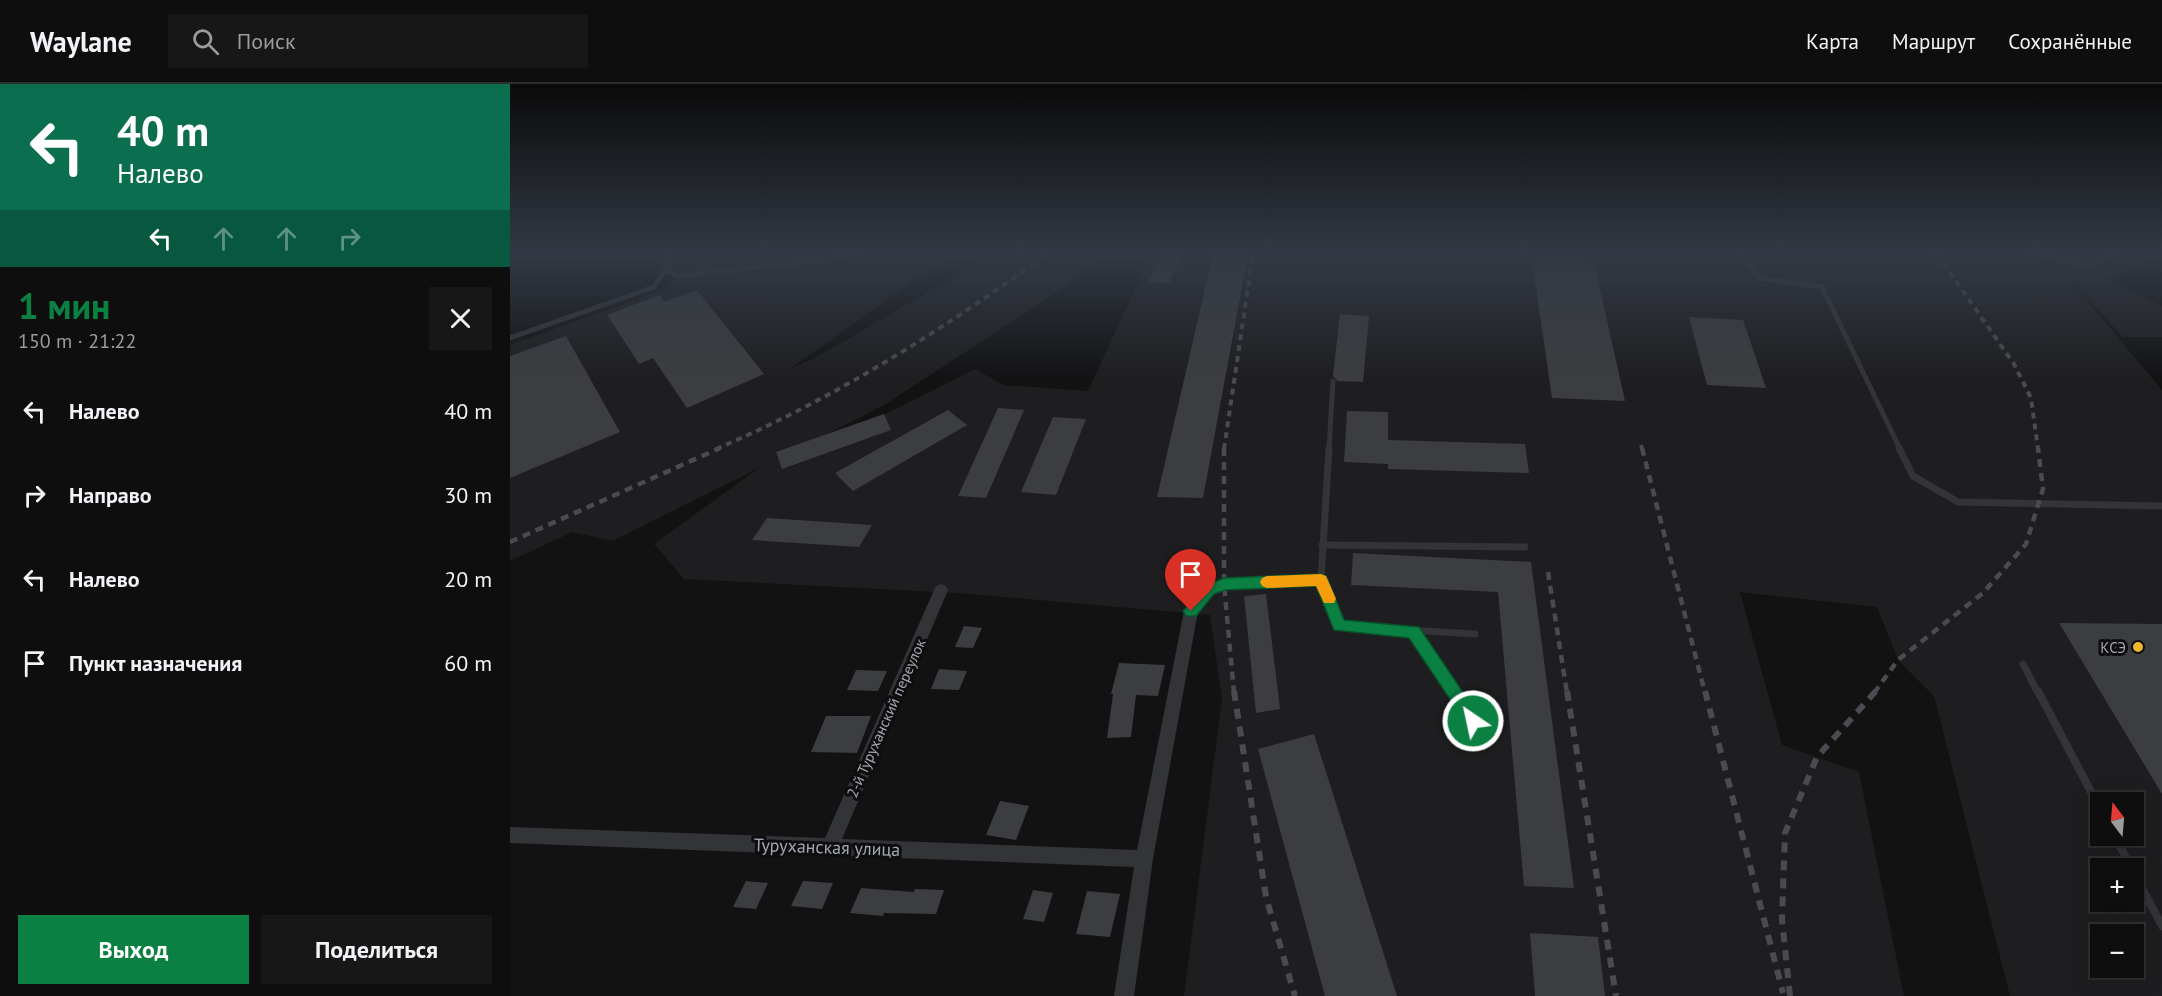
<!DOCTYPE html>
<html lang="ru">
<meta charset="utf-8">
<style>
body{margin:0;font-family:"PT Sans",sans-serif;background:#171717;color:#f1f3f6;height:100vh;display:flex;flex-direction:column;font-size:22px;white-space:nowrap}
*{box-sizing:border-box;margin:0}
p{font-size:20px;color:#9b9c9e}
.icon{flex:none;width:33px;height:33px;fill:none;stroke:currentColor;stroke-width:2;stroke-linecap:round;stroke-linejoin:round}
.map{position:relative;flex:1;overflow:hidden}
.drawer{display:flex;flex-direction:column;background:#0e0e0e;width:510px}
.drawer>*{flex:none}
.guide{background:#0b6e4f;color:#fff;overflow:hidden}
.needle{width:39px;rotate:344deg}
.tools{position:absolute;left:1580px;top:708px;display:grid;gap:12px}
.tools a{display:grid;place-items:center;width:54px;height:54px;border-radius:0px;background:#0e0e0e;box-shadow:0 6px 24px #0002,0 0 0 2px #2e2e2e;font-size:30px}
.pin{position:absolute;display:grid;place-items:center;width:51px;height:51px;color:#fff;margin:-62px -26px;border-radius:50% 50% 50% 0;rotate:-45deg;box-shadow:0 0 6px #0007}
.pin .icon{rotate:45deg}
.me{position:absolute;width:66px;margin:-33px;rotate:326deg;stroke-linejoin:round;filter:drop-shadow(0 0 4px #0008)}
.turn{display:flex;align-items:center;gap:21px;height:126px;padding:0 18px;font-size:27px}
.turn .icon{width:78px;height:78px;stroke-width:2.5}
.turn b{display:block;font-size:42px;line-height:51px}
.lanes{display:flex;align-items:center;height:57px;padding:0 18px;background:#0003;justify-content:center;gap:30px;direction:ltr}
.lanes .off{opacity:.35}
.round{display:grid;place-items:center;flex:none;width:63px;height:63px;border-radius:0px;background:#171717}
.headline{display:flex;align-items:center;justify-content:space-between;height:102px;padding:0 18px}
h1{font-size:36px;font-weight:700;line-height:45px;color:#0b8043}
.button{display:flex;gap:12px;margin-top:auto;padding:12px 18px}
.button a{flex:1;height:69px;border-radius:0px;background:#0b8043;color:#fff;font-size:24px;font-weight:700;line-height:69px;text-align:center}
.button a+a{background:#171717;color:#f1f3f6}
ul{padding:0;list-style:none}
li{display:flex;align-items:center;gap:18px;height:84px;padding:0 18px}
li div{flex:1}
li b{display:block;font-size:22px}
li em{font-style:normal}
header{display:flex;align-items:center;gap:36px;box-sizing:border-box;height:84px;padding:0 30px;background:#0e0e0e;border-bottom:2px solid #2e2e2e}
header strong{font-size:28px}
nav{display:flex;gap:33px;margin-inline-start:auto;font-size:21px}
.search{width:420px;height:54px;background:#171717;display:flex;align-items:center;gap:15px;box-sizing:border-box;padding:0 21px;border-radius:0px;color:#9b9c9e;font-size:22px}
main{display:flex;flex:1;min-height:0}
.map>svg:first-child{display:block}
.built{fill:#1e1e20;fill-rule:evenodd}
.building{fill:#3c3d40}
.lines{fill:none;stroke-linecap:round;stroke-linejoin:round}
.lane-far2{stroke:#333438;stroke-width:5}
.lane-far1{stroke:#333438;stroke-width:7}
.lane{stroke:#333438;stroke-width:8}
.street{fill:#333438;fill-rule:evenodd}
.rail-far2{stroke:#4a4b51;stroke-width:4;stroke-dasharray:6 5;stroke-linecap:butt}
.rail-far1{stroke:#4a4b51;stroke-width:4.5;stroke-dasharray:8 6;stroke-linecap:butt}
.rail{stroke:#4a4b51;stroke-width:6;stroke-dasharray:10 8;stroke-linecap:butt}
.route{fill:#0b8043;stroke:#07532c;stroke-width:1.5}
.slow{fill:#f59e0b}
.poi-dot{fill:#efb72e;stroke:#0d0d0e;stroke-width:2}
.labels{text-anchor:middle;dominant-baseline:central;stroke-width:6;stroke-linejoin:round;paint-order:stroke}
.poi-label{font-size:15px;fill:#a3a8b4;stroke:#0d0d0e;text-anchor:end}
.street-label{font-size:15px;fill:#a3a8b4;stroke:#0d0d0e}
.near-street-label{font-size:18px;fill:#a3a8b4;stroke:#0d0d0e}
</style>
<header>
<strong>Waylane</strong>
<div class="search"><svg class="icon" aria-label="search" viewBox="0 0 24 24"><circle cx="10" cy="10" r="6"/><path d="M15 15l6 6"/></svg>Поиск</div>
<nav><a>Карта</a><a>Маршрут</a><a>Сохранённые</a></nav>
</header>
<main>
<section class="drawer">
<div class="guide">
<div class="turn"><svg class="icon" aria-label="left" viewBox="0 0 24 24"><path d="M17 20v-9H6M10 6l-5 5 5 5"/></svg><div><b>40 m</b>Налево</div></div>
<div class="lanes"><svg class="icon" aria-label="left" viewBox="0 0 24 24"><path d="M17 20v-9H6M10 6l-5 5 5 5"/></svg><svg class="icon off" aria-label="ahead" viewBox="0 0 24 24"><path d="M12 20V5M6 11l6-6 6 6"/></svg><svg class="icon off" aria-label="ahead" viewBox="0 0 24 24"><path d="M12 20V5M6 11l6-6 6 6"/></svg><svg class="icon off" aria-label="right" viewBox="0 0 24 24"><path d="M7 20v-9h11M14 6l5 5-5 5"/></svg></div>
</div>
<div class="headline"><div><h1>1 мин</h1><p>150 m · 21:22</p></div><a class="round"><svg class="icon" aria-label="close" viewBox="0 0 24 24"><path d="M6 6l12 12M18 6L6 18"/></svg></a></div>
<ul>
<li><svg class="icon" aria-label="left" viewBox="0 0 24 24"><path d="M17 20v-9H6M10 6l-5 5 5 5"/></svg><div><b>Налево</b></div><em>40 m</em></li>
<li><svg class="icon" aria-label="right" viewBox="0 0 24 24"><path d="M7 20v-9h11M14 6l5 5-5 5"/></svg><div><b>Направо</b></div><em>30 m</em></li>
<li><svg class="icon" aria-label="left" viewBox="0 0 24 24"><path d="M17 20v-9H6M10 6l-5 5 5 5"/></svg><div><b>Налево</b></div><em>20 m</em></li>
<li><svg class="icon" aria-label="arrive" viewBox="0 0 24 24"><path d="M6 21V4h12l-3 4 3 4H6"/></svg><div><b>Пункт назначения</b></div><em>60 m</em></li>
</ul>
<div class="button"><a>Выход</a><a>Поделиться</a></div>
</section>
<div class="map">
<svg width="1652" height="912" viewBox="0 0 1652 912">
<rect width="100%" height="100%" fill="#121213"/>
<!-- built -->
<path class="built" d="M170 170H442L280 285 314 269 483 170H593L553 204 376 320 302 358 375 330 465 285 494 301 578 307 641 170H1651L1599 195 1652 222V253H1613L1559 195 1652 306V912H1500L1424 612 1388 576 1367 523 1230 508 1272 661 1349 688 1394 912H674L712 615 700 531 448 509 174 495 144 460 249 384 103 457 62 448 0 477V261L158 204ZM1590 718H1623V752H1590ZM1590 784H1623V818H1590ZM1590 850H1623V884H1590Z"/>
<!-- building -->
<g class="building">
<path d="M651 170H672L660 199 639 198Z"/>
<path d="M703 170H738L693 414 647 413Z"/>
<path d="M1022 176 1084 178 1115 317 1042 314Z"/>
<path d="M187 206 254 290 177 324 143 274 129 280 97 231 150 211 154 218Z"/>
<path d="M830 230 859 232 853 298 828 297 823 292Z"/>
<path d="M1179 233 1233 236 1256 304 1197 301Z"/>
<path d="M56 252 110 348 0 394V272Z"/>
<path d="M488 324 514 326 476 414 448 412Z"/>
<path d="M438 326 457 341 343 407 325 389Z"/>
<path d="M837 327 878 328V356L1015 360 1019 389 878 385V380L834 378Z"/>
<path d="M374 330 381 346 272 385 266 368Z"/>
<path d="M543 333 576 335 546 411 511 408Z"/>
<path d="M257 434 362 441 349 463 242 456Z"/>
<path d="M843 469 1021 478 1064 804 1014 802 988 508 841 501Z"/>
<path d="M756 510 770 625 746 629 734 512Z"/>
<path d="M1549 539 1652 540V710Z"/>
<path d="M454 542 472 544 463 564 445 563Z"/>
<path d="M609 579 655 581 648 612 626 611 621 653 597 654 603 610H601Z"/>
<path d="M429 585 457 587 449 606 421 605Z"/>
<path d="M346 586 377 587 368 607 337 606Z"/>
<path d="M316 632H361L347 669 301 668Z"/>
<path d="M804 650 887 912H815L748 665Z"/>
<path d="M490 717 519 722 506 756 476 751Z"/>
<path d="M236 797 258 799 246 825 223 823Z"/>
<path d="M293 797 323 799 312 825 281 822Z"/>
<path d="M351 804 404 808 405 805 434 806 426 830 374 829 373 832 340 829Z"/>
<path d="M523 806 543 809 534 838 513 835Z"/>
<path d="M577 807 610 810 600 853 566 850Z"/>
<path d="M1020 849 1088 853 1095 912H1025Z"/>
</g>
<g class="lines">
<!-- lane-far2 -->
<g class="lane-far2">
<path d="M1229 170 1249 194 1312 203 1390 365"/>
<path d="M1523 170 1579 182 1605 170"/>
<path d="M0 254 144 203 155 186 168 192 352 171"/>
<path d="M819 365 823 297"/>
</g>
<!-- lane-far1 -->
<g class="lane-far1">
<path d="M1389 364 1403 392 1448 418 1652 422"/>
<path d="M812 461 1015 463"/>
<path d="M811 496 829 542 965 550"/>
<path d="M681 527 699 506 714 500 811 496 819 364"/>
<path d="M904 548 944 609"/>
<path d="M1513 580 1528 609"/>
</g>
<!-- lane -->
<g class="lane">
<path d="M943 607 975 655"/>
<path d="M1528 607 1590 725"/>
<path d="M1604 752 1622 784"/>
<path d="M1623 787 1652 842"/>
</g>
<!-- street -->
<g class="street">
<path d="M155 170H165L160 186 155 189 150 186Z"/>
<path d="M431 500 436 502 438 506 332 755 627 766 674 527 676 523 681 521 686 523 688 527 643 775 624 912H604L624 783 0 759V743L315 754 424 506 426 502Z"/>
</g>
<!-- rail-far2 -->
<g class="rail-far2">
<path d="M1427 170 1504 280 1521 314 1528 365"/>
<path d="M1131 361 1132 365"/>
<path d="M206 365C324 315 434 245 537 170"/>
<path d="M714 365 743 170"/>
</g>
<!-- rail-far1 -->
<g class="rail-far1">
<path d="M714 364V500L724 609"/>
<path d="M1132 364 1195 609"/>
<path d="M0 458 210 364"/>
<path d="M1038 488 1057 609"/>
<path d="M1364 609 1388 576 1473 509 1516 460 1533 405 1528 364"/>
</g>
<!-- rail -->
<g class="rail">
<path d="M724 607 756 813 785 912"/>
<path d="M1057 607 1106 912"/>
<path d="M1195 607 1273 909"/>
<path d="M1280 912 1272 835 1275 749 1307 673 1366 607"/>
</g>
</g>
<!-- sky -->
<linearGradient id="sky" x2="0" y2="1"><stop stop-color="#0a0a0a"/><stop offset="0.57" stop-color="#333944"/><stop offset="1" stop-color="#333944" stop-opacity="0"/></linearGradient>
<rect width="1652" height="297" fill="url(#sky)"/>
<!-- route -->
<path class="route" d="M811 490 816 492 818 496 834 536 909 543 969 632 971 637 969 642 963 644 958 642 899 554 824 546 806 502 715 506 704 510 686 532H676L673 527 694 502 714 494Z"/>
<!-- slow -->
<path class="slow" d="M811 490 816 492 826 515 824 519H814L806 502 757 504 752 502 750 498 752 494 757 492Z"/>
<!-- markers -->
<circle class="poi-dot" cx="1628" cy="563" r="6"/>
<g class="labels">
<!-- poi labels -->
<g class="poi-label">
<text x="1616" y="563">КСЭ</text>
</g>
<!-- street labels -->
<g class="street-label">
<text transform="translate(376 634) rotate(-66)">2-й Туруханский переулок</text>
</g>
<!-- near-street labels -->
<g class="near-street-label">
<text transform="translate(317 763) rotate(2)">Туруханская улица</text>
</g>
</g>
</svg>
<div class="tools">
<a><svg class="needle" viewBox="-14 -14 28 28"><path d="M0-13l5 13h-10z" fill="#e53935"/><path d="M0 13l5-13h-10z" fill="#9b9c9e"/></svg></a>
<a>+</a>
<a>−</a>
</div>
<div class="pin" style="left:681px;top:527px;background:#d93025"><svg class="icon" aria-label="arrive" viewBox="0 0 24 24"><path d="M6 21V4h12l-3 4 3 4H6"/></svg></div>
<svg class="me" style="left:963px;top:637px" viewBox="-20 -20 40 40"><circle r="17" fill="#0b8043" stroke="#fff" stroke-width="3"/><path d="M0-11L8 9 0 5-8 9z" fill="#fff"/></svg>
</div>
</main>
